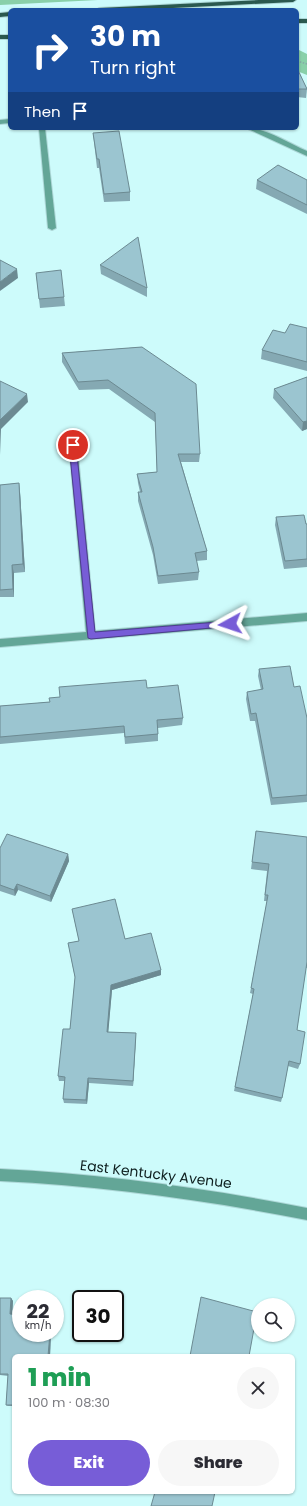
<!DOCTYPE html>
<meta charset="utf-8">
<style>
body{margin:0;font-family:Poppins,sans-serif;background:#f7f7f7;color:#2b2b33;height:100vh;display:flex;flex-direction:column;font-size:15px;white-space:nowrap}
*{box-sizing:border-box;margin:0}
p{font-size:13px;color:#7c7c81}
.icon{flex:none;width:22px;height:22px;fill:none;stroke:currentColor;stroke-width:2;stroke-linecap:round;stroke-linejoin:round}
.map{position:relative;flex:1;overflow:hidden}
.side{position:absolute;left:12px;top:1354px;width:283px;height:140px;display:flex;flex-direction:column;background:#fff;border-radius:6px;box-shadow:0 1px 3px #0004}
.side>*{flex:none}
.hud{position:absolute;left:8px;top:8px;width:291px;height:122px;border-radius:6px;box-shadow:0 1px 3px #0004;background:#1a4fa0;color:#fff;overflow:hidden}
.fabs{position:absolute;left:251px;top:1298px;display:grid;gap:8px}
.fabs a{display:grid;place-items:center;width:44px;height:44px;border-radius:50%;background:#fff;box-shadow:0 1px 3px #0004;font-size:20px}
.speed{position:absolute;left:12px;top:1290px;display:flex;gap:8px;font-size:20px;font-weight:700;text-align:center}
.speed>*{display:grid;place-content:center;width:52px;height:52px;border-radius:50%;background:#fff;box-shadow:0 1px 3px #0004;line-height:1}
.speed small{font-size:10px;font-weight:400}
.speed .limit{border:2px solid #111;border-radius:6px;background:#fff;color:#111}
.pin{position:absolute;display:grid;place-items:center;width:34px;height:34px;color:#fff;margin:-17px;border:2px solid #fff;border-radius:50%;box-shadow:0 1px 4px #0007}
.me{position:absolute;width:44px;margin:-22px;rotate:265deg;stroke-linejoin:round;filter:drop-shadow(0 0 3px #0008)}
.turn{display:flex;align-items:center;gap:14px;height:84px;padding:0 16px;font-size:18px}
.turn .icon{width:52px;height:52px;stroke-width:2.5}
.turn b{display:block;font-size:28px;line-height:34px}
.then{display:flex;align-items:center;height:38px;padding:0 16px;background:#0003;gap:8px;font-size:15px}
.round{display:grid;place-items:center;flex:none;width:42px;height:42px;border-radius:21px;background:#f7f7f7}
.overview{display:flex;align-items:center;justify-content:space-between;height:68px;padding:0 16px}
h1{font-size:24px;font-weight:800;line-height:30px;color:#1e9e55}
.button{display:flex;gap:8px;margin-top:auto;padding:8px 16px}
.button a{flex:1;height:46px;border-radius:24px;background:#775dd7;color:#fff;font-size:16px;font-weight:800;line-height:46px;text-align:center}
.button a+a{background:#f7f7f7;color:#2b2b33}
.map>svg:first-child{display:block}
.green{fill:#89d0a9}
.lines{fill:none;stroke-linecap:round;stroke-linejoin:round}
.minor-casing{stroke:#aed8d8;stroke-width:2}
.major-casing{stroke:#aed8d8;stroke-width:2}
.path{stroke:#85a8a8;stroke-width:1.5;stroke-dasharray:1.5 1.5;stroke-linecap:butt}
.minor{fill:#63a697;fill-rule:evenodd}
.major{fill:#2a594f;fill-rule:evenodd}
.wall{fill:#85a9b3}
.shaded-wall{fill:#6c8a92}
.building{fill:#9bc5d0;stroke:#6c8a92}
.route{fill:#775dd7;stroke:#4d3c8c}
.labels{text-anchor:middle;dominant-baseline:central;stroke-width:4;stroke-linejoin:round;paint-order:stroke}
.near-street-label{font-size:14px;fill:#0e1f1f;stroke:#cdfbfb}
</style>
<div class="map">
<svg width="307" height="1506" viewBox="0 0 307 1506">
<rect width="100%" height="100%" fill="#cdfbfb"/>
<!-- green -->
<g class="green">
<path d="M0 0H98L0 5Z"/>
<path d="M297 49 307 54V75L297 71Z"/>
</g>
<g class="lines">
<!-- minor casing -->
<g class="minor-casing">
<g id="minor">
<path d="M10 119V123L0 124V120Z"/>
<path d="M39 128H45L56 228 52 230 48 228Z"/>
<path d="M246 128C267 128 288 143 307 151V156Z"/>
<path d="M73 442 77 445 95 631 307 613V621L0 647V639L86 632 69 445Z"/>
<path d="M0 1169C104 1174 205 1188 307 1208V1220C205 1200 104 1186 0 1181Z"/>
</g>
</g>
<!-- major casing -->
<g class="major-casing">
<g id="major">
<path d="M259 0H296L293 2 134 10H96L99 8Z"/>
<path d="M10 12V16L0 17V13Z"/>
<rect x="297" y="19" width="10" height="4"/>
<rect x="0" y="35" width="10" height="4"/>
</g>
</g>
<!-- path -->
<path class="path" d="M297 61 307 64"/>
<!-- minor -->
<use href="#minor" class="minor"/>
<!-- major -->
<use href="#major" class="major"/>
</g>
<!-- wall -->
<g class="wall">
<path d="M297 68 307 89 306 98 297 97Z"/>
<path d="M93 133 130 192V201L104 202 99 168H97L94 142Z"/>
<path d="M257 180H307V214L256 189Z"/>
<path d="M100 265 147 288V297L101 274Z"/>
<path d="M36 273 64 297 65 306 40 308Z"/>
<path d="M307 328V371L261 359 262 350 285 333Z"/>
<path d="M142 347 200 454 199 462H181L207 551V560L196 561 199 572 198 580 158 584 153 555 138 501V492H140L138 483 137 474 157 472 155 422 109 389 79 390 62 362V353Z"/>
<path d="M307 377V429L302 431 273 398 274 389Z"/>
<path d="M19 483 20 492 25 572 14 573V597H0V485Z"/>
<path d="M276 517 307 524V567L284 569 275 525Z"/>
<path d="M259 669 294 687 307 718V802L271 805 255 721H250L246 699 247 692 261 690 258 676Z"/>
<path d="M147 688 183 718 182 725 158 728V741L125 744 124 733 0 744V706L50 702Z"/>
<path d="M256 831 307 859V968H306L297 1030 300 1064 298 1069 288 1066 282 1098 281 1102 234 1091 253 994 250 993 267 901H264L267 871 251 869Z"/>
<path d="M0 848 68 854 69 861 51 902 18 890 15 896 0 891Z"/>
<path d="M72 909 125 939 161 970V975L112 990 108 1032 136 1033 133 1086 89 1083 87 1104 64 1103 63 1099 65 1081H59L58 1076 70 1029 75 978 68 943 79 941Z"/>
<path d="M0 1298H11L13 1301 12 1314 21 1333H51L50 1356H14V1406H8L6 1405 8 1376 0 1375Z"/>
</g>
<!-- shaded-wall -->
<g class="shaded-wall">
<path d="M17 269 18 278 0 291V282Z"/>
<path d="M27 394 28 402 1 429 0 455V420Z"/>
<path d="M307 421V429L302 431 303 422Z"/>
<path d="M19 483 20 492 25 572 23 564Z"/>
<path d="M12 565 14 573V597L13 589Z"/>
<path d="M68 854 69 861 51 902 50 896Z"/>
<path d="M17 884 18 890 15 896 14 890Z"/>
<path d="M161 970V975L112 990 108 1036 107 1032 111 985Z"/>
<path d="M136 1033V1038L133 1086V1081Z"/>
<path d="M88 1078 89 1083 87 1104 86 1100Z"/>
<path d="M11 1298 13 1301 12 1316 10 1314Z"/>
<path d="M50 1333H51L50 1356H48Z"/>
</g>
<!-- building -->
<g class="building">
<path d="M297 68 307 89H297Z"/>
<path d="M119 131 130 192 104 194 99 159H97L93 133Z"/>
<path d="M278 165 307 180V205L257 180Z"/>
<path d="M138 237 142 259 147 288 100 265Z"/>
<path d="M0 260 17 269 0 282Z"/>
<path d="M61 270 64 297 39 299 36 273Z"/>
<path d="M290 324 307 328V362L262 350 273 330 285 333Z"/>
<path d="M142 347 196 384 200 454H178L207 551 195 553 199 572 158 576 153 547 138 492H142L137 474 157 472 155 413 108 380 78 382 62 353Z"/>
<path d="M307 377V421L303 422 274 389Z"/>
<path d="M0 381 27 394 0 420Z"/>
<path d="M19 483 23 564 12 565 13 589 0 590V485Z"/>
<path d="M304 515 306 524H307V559L285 561 276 517Z"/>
<path d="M290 666 294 687 300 686 307 718V795L272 798 256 713 251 714 247 692 263 689 259 669Z"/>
<path d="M146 680 147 688 178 685 183 718 157 720 158 734 125 737 124 726 0 737V706L50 702 49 698 60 697 59 687Z"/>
<path d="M256 831 307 837V962L297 1030 305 1032 300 1064 289 1061 282 1098 235 1087 254 989 251 988 268 895H265L269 864 252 862Z"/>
<path d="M7 834 68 854 50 896 17 884 14 890 0 885V848Z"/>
<path d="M115 899 125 939 151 933 161 970 111 985 107 1032 136 1033 133 1081 88 1078 86 1100 63 1099 65 1077 58 1076 63 1029H70L75 977 68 943 79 941 72 909Z"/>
<path d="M201 1297 257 1312 249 1356H190Z"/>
<path d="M0 1298H11L10 1314 21 1315V1333H50L48 1356H14V1405H6L8 1374H0Z"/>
<path d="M155 1492H215L212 1506H151Z"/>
</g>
<!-- route -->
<path class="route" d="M73 442 76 445 95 632 230 621 233 622 234 624 233 626 91 639 88 638 69 445Z"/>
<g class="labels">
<!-- near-street labels -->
<g class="near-street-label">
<text transform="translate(156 1174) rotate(7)">East Kentucky Avenue</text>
</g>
</g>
</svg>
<div class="fabs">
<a><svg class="icon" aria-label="search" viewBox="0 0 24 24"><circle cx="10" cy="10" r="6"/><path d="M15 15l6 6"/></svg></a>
</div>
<div class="speed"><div>22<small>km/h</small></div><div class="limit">30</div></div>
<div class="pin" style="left:73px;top:445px;background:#d93025"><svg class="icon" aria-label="arrive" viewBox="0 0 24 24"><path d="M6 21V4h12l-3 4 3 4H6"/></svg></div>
<svg class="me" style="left:230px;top:624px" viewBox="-20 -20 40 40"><path d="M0-17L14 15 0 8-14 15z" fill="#775dd7" stroke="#fff" stroke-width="4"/></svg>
<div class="hud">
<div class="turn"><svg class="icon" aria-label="right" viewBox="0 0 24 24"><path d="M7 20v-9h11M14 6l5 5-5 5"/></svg><div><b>30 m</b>Turn right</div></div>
<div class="then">Then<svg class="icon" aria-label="arrive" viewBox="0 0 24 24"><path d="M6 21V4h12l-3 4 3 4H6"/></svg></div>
</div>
<section class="side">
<div class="overview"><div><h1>1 min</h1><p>100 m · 08:30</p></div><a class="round"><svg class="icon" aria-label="close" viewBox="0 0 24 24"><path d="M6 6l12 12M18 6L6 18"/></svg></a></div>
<div class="button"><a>Exit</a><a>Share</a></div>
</section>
</div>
